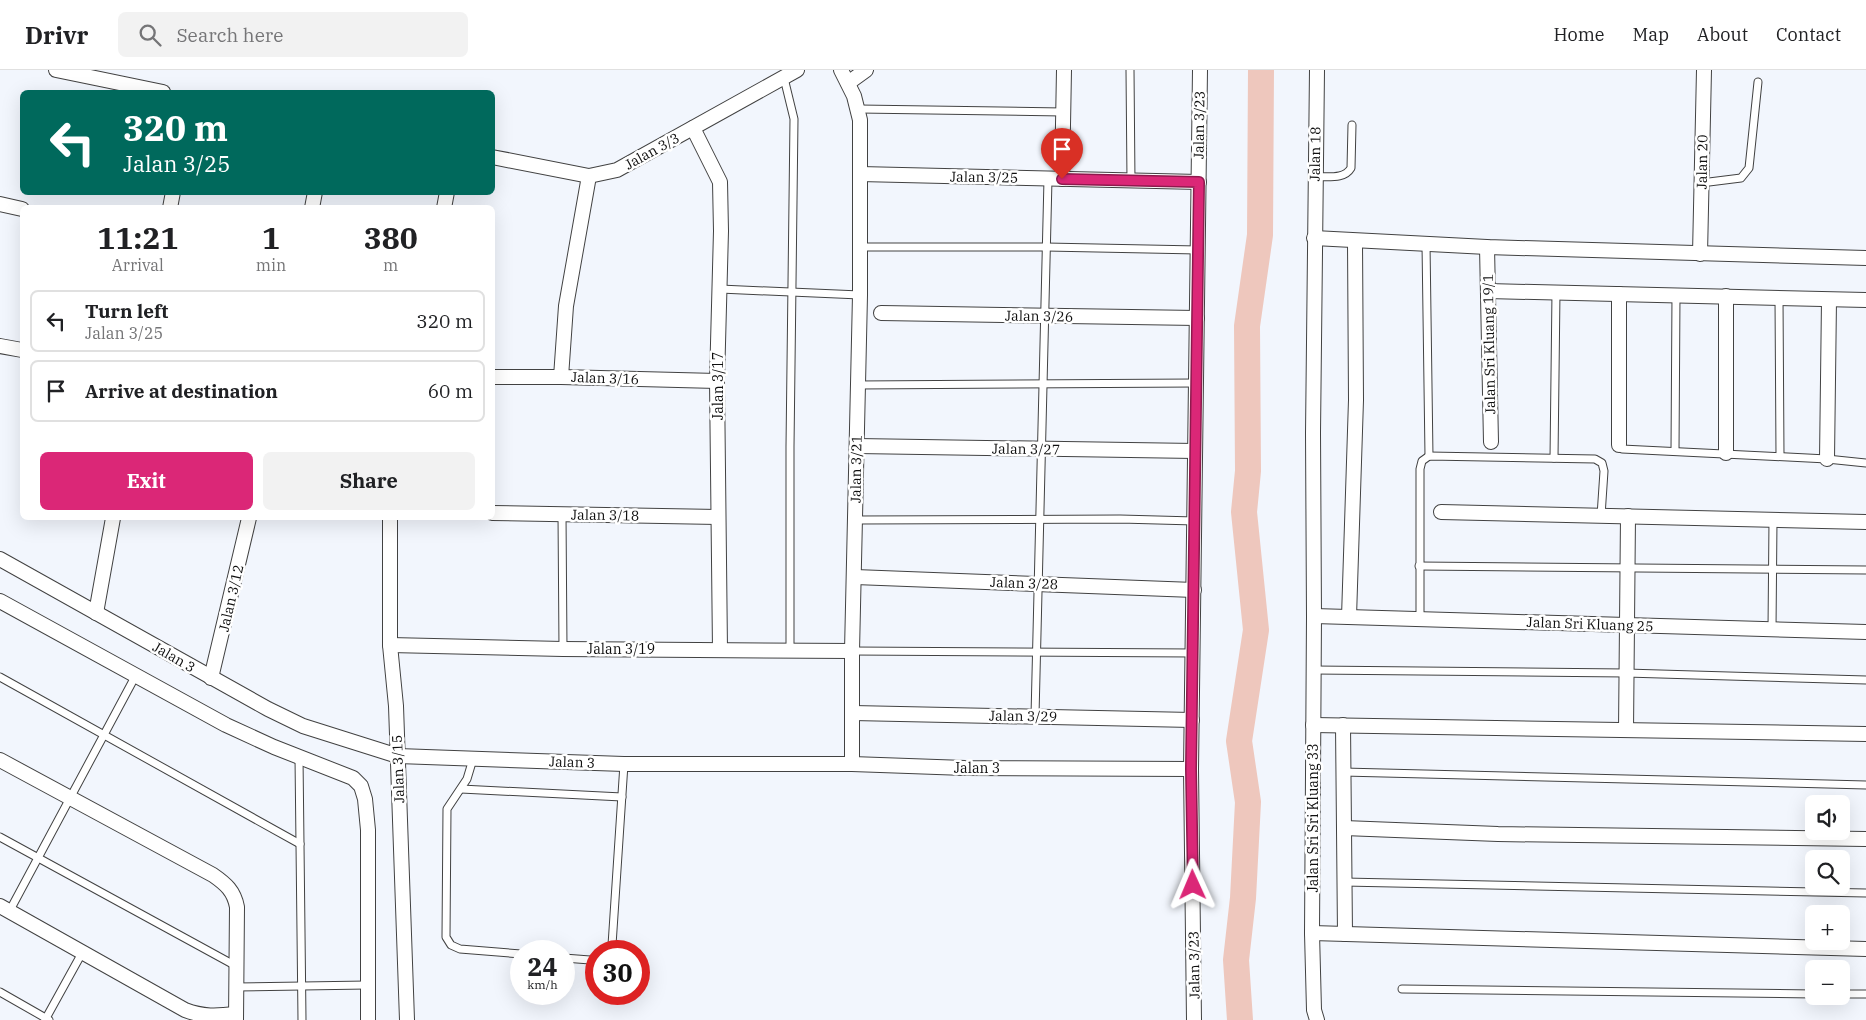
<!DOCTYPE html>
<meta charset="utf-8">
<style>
body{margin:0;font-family:"IBM Plex Serif",serif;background:#f2f2f2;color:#202124;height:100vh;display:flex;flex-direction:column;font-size:19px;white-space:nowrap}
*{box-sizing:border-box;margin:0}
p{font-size:16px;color:#757577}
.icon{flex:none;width:28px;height:28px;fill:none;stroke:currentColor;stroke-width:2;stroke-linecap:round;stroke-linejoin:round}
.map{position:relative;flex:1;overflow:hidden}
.sheet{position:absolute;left:20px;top:135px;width:475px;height:315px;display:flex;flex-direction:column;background:#fff;border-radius:8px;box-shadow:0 5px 20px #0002}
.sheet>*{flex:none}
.hud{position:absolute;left:20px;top:20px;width:475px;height:105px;border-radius:8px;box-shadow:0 5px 20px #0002;background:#00695c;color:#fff;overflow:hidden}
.tools{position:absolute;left:1805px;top:725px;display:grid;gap:10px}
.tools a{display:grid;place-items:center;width:45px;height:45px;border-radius:8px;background:#fff;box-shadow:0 5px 20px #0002;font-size:25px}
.speed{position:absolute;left:510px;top:870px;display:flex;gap:10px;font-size:25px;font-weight:700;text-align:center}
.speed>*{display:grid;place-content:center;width:65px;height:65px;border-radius:50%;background:#fff;box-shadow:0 5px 20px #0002;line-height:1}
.speed small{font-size:12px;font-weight:400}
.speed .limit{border:8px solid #d22;background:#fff;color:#111}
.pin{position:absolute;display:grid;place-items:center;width:42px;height:42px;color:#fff;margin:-51px -21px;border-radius:50% 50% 50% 0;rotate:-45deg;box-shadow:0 0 5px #0007}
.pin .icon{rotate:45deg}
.me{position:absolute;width:55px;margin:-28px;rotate:359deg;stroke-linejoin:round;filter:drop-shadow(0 0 4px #0008)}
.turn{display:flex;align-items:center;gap:18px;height:105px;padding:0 20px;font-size:22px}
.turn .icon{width:65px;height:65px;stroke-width:2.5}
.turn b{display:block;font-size:35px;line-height:42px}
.eta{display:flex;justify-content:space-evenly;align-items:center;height:85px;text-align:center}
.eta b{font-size:30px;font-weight:700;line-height:35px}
.cta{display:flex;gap:10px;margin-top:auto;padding:10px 20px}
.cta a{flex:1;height:58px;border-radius:8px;background:#db2777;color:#fff;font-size:20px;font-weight:700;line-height:58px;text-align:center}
.cta a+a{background:#f2f2f2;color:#202124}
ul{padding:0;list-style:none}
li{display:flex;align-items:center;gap:15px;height:62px;margin:0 10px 8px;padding:0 10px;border:2px solid #e0e0e0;border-radius:8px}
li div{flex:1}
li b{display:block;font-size:19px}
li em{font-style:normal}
header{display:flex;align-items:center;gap:30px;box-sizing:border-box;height:70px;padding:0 25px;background:#fff;border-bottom:1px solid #e0e0e0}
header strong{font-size:24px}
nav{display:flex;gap:28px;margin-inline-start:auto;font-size:18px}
.search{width:350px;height:45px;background:#f2f2f2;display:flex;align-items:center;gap:12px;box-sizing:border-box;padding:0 18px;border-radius:8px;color:#757577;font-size:19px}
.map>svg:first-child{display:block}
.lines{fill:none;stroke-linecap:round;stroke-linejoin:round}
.river{stroke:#eec7bd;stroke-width:26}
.lane-casing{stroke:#424242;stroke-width:9}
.street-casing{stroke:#424242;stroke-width:16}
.lane{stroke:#fff;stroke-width:7}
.street{stroke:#fff;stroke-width:14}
.route-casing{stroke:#8e194d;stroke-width:12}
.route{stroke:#db2777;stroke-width:9}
.labels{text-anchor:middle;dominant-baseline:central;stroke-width:5;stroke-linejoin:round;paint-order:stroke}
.street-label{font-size:14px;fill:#0f0f0f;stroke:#fff}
</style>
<header>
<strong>Drivr</strong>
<div class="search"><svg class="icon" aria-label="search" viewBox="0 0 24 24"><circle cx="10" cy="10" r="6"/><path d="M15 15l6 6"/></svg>Search here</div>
<nav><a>Home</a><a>Map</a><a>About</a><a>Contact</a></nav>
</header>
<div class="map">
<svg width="1866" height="950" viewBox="0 0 1866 950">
<rect width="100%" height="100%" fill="#f2f6fd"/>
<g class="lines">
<!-- river -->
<path class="river" d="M1240 950 1236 890 1243 828 1248 732 1239 671 1256 560 1244 442 1248 401 1247 256 1260 165 1261 0"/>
<!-- lane casing -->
<g class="lane-casing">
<g id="lane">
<path d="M1130 0 1131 111"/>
<path d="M784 8 794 49 790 377V581"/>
<path d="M859 39 1063 42"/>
<path d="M1315 107C1327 106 1344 110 1351 98L1352 55"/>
<path d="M1701 113 1741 108 1749 98 1758 12"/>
<path d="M1426 174 1429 386"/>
<path d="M859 177H1046L1198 180"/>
<path d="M720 219 860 225"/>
<path d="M1779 228 1780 386"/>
<path d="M857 315 1196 313"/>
<path d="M1619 375 1622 379 1827 389 1866 393"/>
<path d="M1675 381 1676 225"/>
<path d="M1554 388 1556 222"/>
<path d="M562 444 563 579"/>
<path d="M856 450 1120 449 1195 451"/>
<path d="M1419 496 1866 500"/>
<path d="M1420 549V399L1422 391 1429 386 1595 389 1602 393 1604 401 1601 446"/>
<path d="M1772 559 1773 450"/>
<path d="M852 581 1193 583"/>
<path d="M1314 600 1626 603 1866 610"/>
<path d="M0 607 300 774"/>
<path d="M1035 646 1048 109"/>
<path d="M299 687 302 950"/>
<path d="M473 689 467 709 447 739 446 867 451 875 460 879 521 884"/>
<path d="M1343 702 1866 715"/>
<path d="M461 719 622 727"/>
<path d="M0 767 236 896"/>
<path d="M1344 812 1866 823"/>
<path d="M9 842 136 605"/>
<path d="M609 881 612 875 624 694"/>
<path d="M564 888 590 890 596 888"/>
<path d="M236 917 367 915"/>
<path d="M1402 919 1814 924"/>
<path d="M0 922 49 950"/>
<path d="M1841 924H1866"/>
<path d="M45 950 82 883"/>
</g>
</g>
<!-- street casing -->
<g class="street-casing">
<g id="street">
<path d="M56 0 163 22"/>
<path d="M841 0 854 26 860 50V225L852 581V694"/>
<path d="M1317 0 1313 363 1314 546 1312 863 1314 940 1317 950"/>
<path d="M848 13 866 0"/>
<path d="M693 58 720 112 721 161 717 311 720 580"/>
<path d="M492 87 589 106 617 100 797 0"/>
<path d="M860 104 1199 112"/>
<path d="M1062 109 1064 0"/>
<path d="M0 134 22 139"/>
<path d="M170 138 173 122"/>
<path d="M312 138 315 122"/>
<path d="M444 138 447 122"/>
<path d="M1314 168 1487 177 1866 188"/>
<path d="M1487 177 1491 372"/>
<path d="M1700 184 1704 0"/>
<path d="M1488 221 1866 230"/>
<path d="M881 243 1197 248"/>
<path d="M0 276 22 280"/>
<path d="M492 307H561L717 311"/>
<path d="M561 307 566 236 589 106"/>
<path d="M1619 375V224"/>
<path d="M857 376 1195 381"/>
<path d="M1726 383V226"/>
<path d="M1827 389 1829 230"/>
<path d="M1441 442 1866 452"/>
<path d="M492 443 718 447"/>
<path d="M390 448V575L396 636 407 950"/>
<path d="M0 489 268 639 303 656 398 686 624 694H852L965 698 1191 699"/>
<path d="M855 507 1194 520"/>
<path d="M0 531 226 655 274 677 353 708 361 716 365 729 368 760V950"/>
<path d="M96 543 113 448"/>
<path d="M1314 546 1866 562"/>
<path d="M1349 547 1356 330 1355 172"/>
<path d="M390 575 563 579 852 581"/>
<path d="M211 608 249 448"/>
<path d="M853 643 1192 650"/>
<path d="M1313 655 1866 664"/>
<path d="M1343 655 1345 864"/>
<path d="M1626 660 1628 446"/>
<path d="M0 690 213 805C226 814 234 821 237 837L236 950"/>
<path d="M1344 758 1498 764 1866 769"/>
<path d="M0 836 185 940C203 947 217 946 236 944"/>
<path d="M1312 863 1866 879"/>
<path d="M1194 950 1191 699 1200 0"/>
</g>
</g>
<!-- lane -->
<use href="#lane" class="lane"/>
<!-- street -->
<use href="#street" class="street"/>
</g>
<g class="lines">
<!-- route casing -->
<g class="route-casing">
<path id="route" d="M1062 109 1199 112 1191 699 1193 815"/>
</g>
<!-- route -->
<use href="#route" class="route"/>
</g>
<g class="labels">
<!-- street labels -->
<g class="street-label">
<text transform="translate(1199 55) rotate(-89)">Jalan 3/23</text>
<text transform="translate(652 81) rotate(-29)">Jalan 3/3</text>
<text transform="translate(1315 84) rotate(-89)">Jalan 18</text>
<text transform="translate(1702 92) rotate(-89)">Jalan 20</text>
<text transform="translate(984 107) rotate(1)">Jalan 3/25</text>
<text transform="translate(1039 246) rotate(1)">Jalan 3/26</text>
<text transform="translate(1489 274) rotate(-91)">Jalan Sri Kluang 19/1</text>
<text transform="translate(605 308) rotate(2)">Jalan 3/16</text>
<text transform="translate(718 316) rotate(-90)">Jalan 3/17</text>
<text transform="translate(1026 379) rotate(1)">Jalan 3/27</text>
<text transform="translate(856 399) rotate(-89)">Jalan 3/21</text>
<text transform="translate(605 445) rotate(1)">Jalan 3/18</text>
<text transform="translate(1024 513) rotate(2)">Jalan 3/28</text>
<text transform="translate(231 528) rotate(-77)">Jalan 3/12</text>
<text transform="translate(1590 554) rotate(2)">Jalan Sri Kluang 25</text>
<text x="621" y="579">Jalan 3/19</text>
<text transform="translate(174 587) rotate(30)">Jalan 3</text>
<text transform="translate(1023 646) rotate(1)">Jalan 3/29</text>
<text transform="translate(572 692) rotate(2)">Jalan 3</text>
<text x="977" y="698">Jalan 3</text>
<text transform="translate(398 699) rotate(-92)">Jalan 3/15</text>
<text transform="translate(1313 748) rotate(-90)">Jalan Sri Sri Kluang 33</text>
<text transform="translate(1194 895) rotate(-91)">Jalan 3/23</text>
</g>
</g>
</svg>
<div class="tools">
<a><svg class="icon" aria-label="sound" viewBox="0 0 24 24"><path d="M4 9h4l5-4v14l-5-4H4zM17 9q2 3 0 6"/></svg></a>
<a><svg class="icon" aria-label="search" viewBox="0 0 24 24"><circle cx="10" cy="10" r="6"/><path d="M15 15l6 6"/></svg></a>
<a>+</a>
<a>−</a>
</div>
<div class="speed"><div>24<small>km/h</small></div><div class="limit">30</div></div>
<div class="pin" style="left:1062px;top:109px;background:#d93025"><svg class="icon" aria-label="arrive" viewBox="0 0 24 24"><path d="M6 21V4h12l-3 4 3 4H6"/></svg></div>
<svg class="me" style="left:1193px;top:815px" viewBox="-20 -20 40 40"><path d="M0-17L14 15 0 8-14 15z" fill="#db2777" stroke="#fff" stroke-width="4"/></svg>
<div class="hud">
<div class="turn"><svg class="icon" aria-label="left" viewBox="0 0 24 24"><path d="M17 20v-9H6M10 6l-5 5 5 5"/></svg><div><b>320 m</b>Jalan 3/25</div></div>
</div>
<section class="sheet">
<div class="eta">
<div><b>11:21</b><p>Arrival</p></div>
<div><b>1</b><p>min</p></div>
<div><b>380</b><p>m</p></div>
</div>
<ul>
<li><svg class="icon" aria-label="left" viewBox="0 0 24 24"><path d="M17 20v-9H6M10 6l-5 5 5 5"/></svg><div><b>Turn left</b><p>Jalan 3/25</p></div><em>320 m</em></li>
<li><svg class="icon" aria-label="arrive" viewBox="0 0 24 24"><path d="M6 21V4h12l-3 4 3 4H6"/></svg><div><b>Arrive at destination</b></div><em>60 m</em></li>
</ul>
<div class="cta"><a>Exit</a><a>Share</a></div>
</section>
</div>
